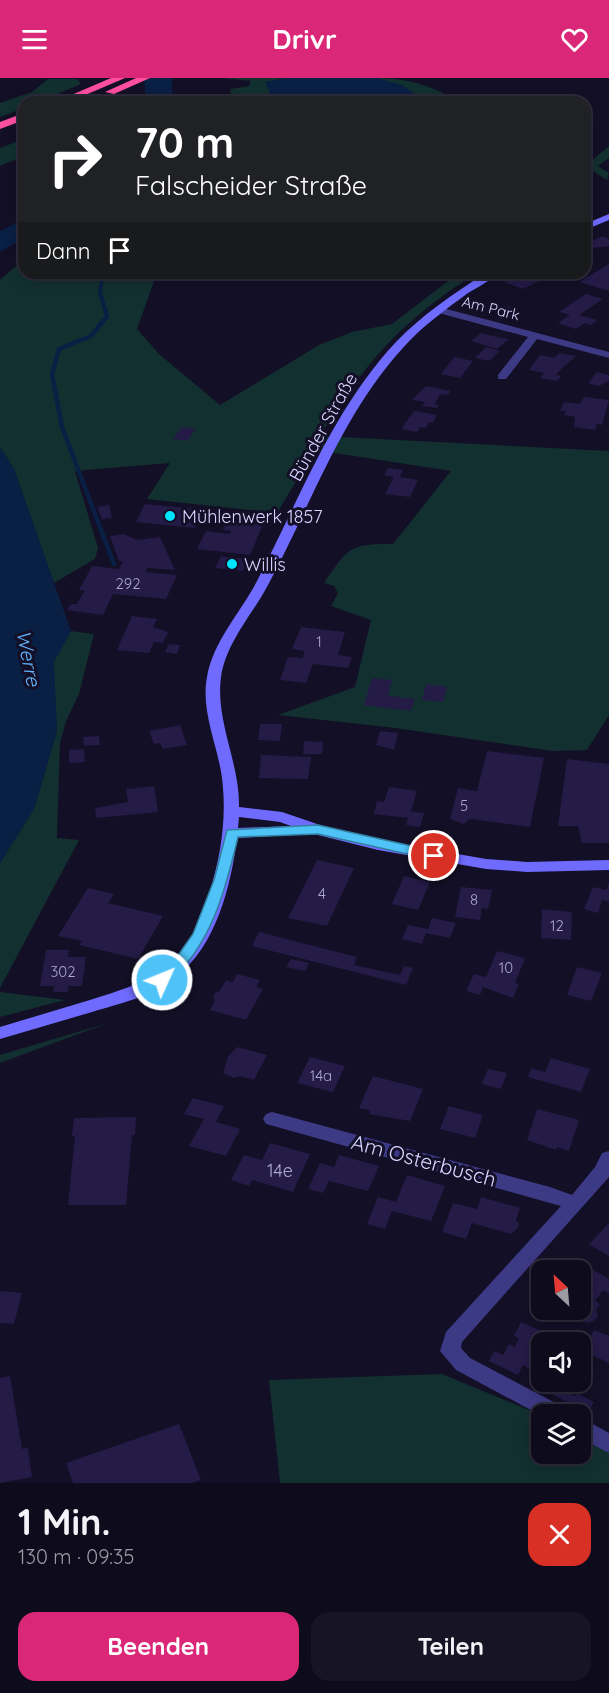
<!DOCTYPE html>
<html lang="de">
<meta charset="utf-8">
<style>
body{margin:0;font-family:Quicksand,sans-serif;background:#171425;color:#f1f3f6;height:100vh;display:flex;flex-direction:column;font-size:22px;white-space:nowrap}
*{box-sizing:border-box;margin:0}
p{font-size:20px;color:#9b9ba3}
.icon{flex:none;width:33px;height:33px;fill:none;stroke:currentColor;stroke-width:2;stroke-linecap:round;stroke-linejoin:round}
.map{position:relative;height:1405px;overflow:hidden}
.drawer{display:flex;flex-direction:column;background:#0e0b1c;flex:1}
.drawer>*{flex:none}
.top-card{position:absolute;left:18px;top:18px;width:573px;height:183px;border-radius:18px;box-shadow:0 3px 15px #0003,0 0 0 2px #2e2b3b;background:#202124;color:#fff;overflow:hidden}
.needle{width:39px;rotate:334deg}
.buttons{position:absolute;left:531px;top:1182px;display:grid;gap:12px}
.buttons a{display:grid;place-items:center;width:60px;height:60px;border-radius:12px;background:#0e0b1c;box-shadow:0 3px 15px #0003,0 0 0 2px #2e2b3b;font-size:30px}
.pin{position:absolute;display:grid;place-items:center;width:51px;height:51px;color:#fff;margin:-26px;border:3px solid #fff;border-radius:50%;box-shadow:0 2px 6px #0007}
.me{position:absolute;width:66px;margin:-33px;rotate:46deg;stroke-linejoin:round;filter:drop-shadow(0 0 4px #0008)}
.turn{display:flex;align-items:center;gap:21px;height:126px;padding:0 18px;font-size:27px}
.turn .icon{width:78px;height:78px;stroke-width:2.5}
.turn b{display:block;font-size:42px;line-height:51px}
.then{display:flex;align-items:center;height:57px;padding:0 18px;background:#0003;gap:12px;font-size:22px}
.round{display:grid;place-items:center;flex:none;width:63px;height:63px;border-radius:18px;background:#171425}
.head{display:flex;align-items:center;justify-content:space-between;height:102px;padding:0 18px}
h1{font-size:36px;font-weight:800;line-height:45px}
.cta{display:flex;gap:12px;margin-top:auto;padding:12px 18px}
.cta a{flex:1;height:69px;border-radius:18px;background:#db2777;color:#fff;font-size:24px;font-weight:800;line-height:69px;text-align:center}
.cta a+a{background:#171425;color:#f1f3f6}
header{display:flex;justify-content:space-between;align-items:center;height:78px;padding:0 18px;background:#db2777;color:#fff;font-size:27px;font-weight:800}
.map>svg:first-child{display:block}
.green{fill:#12302f}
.water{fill:#0a1f44}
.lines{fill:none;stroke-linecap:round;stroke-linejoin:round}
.stream-far1{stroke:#0a1f44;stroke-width:4}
.stream{stroke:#0a1f44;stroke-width:4.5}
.building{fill:#241b47}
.street{fill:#3d3a85;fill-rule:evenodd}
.secondary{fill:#6f6bff;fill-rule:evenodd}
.highway{fill:#ff4fa3;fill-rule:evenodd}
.route{fill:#4fc3f7;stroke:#337fa1;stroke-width:1.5}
.poi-dot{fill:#00e5ff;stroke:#130f26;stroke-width:2}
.labels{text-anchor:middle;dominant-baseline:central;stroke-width:6;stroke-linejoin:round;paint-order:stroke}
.far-street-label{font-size:15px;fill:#d9d4ff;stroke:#130f26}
.number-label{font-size:15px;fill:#aca6d1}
.street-label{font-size:18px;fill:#d9d4ff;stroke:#130f26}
.poi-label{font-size:18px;fill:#d9d4ff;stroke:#130f26;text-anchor:start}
.near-number-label{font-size:18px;fill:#aca6d1}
.water-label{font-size:20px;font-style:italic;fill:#62b6ff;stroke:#130f26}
.near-street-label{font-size:21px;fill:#d9d4ff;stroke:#130f26}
</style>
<header><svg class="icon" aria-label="menu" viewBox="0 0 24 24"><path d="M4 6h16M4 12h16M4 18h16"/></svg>Drivr<svg class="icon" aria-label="heart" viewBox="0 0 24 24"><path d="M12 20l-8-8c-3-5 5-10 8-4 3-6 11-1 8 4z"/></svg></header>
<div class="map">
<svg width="609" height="1405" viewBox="0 0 609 1405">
<rect width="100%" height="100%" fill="#130f26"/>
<!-- green -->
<g class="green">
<path d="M223 0H286L266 4 273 24H252L249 16H231L230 11 249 8 251 3Z"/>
<path d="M377 0C403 0 436 7 456 24H426Z"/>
<path d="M48 1H77L81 6 39 24H24V30L0 39V25L32 14Z"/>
<path d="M24 61V78L0 88V70Z"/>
<path d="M609 68V80L598 88 609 95 607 102 585 88Z"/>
<path d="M24 181V195H157L137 251 159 276 220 327 319 267 352 254 392 246 456 197 477 195C405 239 363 286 320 358L609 373V637L587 672 553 673 395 650 278 637 355 609 371 542 331 528 338 515 334 508 324 505C349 469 349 466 393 466L451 393 315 372 277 435 147 421 170 385 75 393 98 470 95 481 54 505 14 391 0 369V202Z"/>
<path d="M71 553 94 556 79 616 66 643 60 665 57 760 79 762 0 910V785L34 731 57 653 53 584Z"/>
<path d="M0 914 65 922 0 939Z"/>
<path d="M108 945 0 985V977Z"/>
<path d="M442 1296 541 1337 542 1376H580L581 1357 609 1375V1405H280L269 1302Z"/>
</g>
<!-- water -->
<g class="water">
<path d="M144 0H172L173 24H146Z"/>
<path d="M286 0H377L402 7 426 24H273L266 4Z"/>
<path d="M24 141V160L0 174V153Z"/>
<path d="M0 369 14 391 71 553 54 584 57 653 34 731 0 785Z"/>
</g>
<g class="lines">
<!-- stream-far1 -->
<path class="stream-far1" d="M103 195 100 214 106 235"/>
<!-- stream -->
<path class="stream" d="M106 234 107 238 91 258 59 271 52 296 62 349 114 486"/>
</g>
<!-- building -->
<g class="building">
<path d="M603 158 609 161V168L585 171 587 165Z"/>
<path d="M609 186V213L579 204Z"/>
<path d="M519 196 532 201 539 203 523 211 504 204Z"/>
<path d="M586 216 603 221 579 237 597 242 591 247 585 245 576 251 558 245 570 237 559 234Z"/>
<path d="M507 228 519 232 509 239 497 236Z"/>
<path d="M481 255 501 260 509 261 497 271 471 263Z"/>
<path d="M486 269 500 273 489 283 475 280Z"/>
<path d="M559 275 576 278 562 290 556 297 561 298 557 303 540 300 544 295 529 292 540 277 555 280Z"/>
<path d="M454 279 473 283 460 300 441 296Z"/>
<path d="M597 294 609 297V303L599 308 588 305Z"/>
<path d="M426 308 451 313 447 317 440 316 435 326 439 327 437 330 422 328 425 324 412 322Z"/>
<path d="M584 319 609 322 602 347 597 346 595 352 574 349 575 339 564 337 566 333H560L564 324 580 326Z"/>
<path d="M414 333 437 337 433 345 429 344 426 350 420 349 417 354 401 351Z"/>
<path d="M182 349 196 351 187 363 173 361Z"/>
<path d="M388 390 403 392 400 399 418 402 410 419 385 416 394 399 384 397Z"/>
<path d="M145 426 204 432 195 450 136 444Z"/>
<path d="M109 427 112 440 102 441 97 429Z"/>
<path d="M230 435 266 439 250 477 197 471 206 453 230 456 231 453 223 452Z"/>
<path d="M124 456 137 462 160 459 175 492 147 490 145 494 177 497 166 521 113 516 103 537 67 532 71 526H77L85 512H79L92 488 119 491 123 483H119L110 458Z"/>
<path d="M221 478 225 479 248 481 243 493 215 490Z"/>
<path d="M132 538 157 541 153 549 168 554 163 565 154 564 149 575 117 572Z"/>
<path d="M301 549 345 554 338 577 352 579 348 590 313 586 306 605 280 602 288 579 303 580 304 573 292 571Z"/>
<path d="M169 566 180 567 177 576 165 574Z"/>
<path d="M372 600 392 602 388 618 415 621 411 633 364 627Z"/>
<path d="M426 606 447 609 443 624 422 622Z"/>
<path d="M260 646H282L280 663 258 662Z"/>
<path d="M180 647 187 667 163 671 160 665 154 666 149 653Z"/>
<path d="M380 653 398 655 394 672 376 667Z"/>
<path d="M99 658 100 667 84 668 83 659Z"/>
<path d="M304 663 323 664 322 676H303Z"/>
<path d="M84 671 85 684 69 685V672Z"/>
<path d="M487 673 544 680 530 749 470 741 464 746 450 741 458 710 477 713Z"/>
<path d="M261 677 311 679 308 701 259 700Z"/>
<path d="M567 681 609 686V765H582L578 748H558Z"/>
<path d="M154 708 158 734 96 740 95 730 128 724 126 711Z"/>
<path d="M389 709 417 713 411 733 424 735 420 749 406 747 408 740 374 736 377 723 384 724Z"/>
<path d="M317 782 354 790 327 848 288 840Z"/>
<path d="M404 798 430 804 418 832 392 826Z"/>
<path d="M609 805V824L602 822 598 835 584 831 593 809 606 812Z"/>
<path d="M461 809 492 812 488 831 482 830 480 842 455 839Z"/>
<path d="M88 810 114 816 108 825 163 838 138 881 79 867 82 863 58 858Z"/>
<path d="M542 831 572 834 571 862 541 860Z"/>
<path d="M432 840 456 845 450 860 426 855 422 866 402 861 408 847 428 851Z"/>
<path d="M259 854 357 879 354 887 400 897 404 888 413 890 406 907 252 868Z"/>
<path d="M46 872H69L68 879H86L82 908H68V914H53L54 908H40Z"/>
<path d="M497 873 525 880 515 905 519 906 513 920 483 909 480 917 466 913 474 896 486 899Z"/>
<path d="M291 881 309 885 305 893 286 889Z"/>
<path d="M577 889 602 895 591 923 567 917Z"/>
<path d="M237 896 260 902 256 909 263 911 246 942 210 932 215 922 213 919 216 914 220 913 226 902 233 904Z"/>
<path d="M237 969 267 977 254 1002 240 998 234 1000 223 995 228 979Z"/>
<path d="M310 979 345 988 333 1014 297 1005Z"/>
<path d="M551 980 590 991 581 1014 528 999 531 990 545 994Z"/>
<path d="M488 991 507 995 501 1011 482 1006Z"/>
<path d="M373 998 423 1011 410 1043 369 1036 370 1032 359 1030Z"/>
<path d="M193 1020 224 1028 216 1044 240 1051 226 1078 189 1068 204 1041 184 1036Z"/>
<path d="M449 1028 483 1037 475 1060 440 1051Z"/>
<path d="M537 1031 579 1042 569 1073 557 1069 556 1072 527 1062Z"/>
<path d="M136 1039 135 1057H132L126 1127H68L75 1058H72L74 1040Z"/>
<path d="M270 1065 310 1076 293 1114 252 1102 249 1108 231 1102 244 1077 262 1082Z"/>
<path d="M339 1077 379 1088 368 1113 329 1103 323 1115 308 1111 320 1085 334 1089Z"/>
<path d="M407 1097 445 1108 431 1143 392 1133 385 1151 367 1146 378 1119 396 1124Z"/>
<path d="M481 1119 520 1130 516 1142 519 1146 517 1151 511 1156 472 1145 466 1161 442 1154 453 1125 477 1131Z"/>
<path d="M609 1145V1178L589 1166Z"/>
<path d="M585 1187 609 1201V1215L603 1212 595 1223 600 1226 596 1232 598 1237 594 1243 587 1245 561 1232H580V1193Z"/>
<path d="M0 1213 22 1215 14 1246 0 1245Z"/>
<path d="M521 1244 566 1264H542V1298L523 1287 518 1297 489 1283 494 1273 503 1277 509 1266 515 1269 519 1260 514 1258Z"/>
<path d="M594 1252 609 1258V1285L583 1273Z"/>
<path d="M10 1298 22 1371 28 1370 32 1399 0 1405V1300Z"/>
<path d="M556 1308 575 1318 577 1315 594 1324 588 1335 552 1316Z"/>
<path d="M179 1346 201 1402 192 1405H73L66 1385Z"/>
</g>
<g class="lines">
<!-- street -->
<g class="street">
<path d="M439 229 609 274V280L537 261 506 301H498V297L528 259 435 234 434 232Z"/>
<path d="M272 1034 550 1109 572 1117 595 1089 602 1075 609 1073V1099L462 1264 461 1270 470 1280 565 1330 568 1336 542 1338 456 1292 440 1273 446 1254 561 1128 266 1046 263 1041 266 1036Z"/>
<path d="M580 1339 609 1355V1375L580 1360Z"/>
</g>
<!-- secondary -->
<g class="secondary">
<path d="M609 136V142L585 152V146Z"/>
<path d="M486 195H498C490 203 478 209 468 215 445 232 421 249 402 271 341 338 311 427 268 507 252 537 226 565 221 599 215 643 240 685 239 729L282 734 323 748 378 762 486 781 527 784 609 782V792L527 794 486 791 378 772 314 756 237 760C231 808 216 868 176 899 151 919 121 925 92 934 61 943 31 952 0 961V949C30 940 60 931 90 922 160 901 187 886 210 813 220 780 226 745 223 710 221 673 200 637 207 599 213 563 241 534 257 503 299 422 333 331 396 264 422 237 454 215 486 195ZM239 739 280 744 291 748 238 750Z"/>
</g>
<!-- highway -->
<g class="highway">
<path d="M111 0H125L69 24H55Z"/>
<path d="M136 0H150L114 16 105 14Z"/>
<path d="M24 35V42L0 51V44Z"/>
</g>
</g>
<!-- route -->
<path class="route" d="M318 747 434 773 441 778 434 782 318 756 238 759C225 814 211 868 167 906H156L154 902 174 883 193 856 214 802 227 752Z"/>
<!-- markers -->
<g class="poi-dot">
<circle cx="170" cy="438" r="6"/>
<circle cx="232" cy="486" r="6"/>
</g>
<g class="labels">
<!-- far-street labels -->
<g class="far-street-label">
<text transform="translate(491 230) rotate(14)">Am Park</text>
</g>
<!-- number labels -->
<g class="number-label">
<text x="128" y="505">292</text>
<text x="319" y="563">1</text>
<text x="464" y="727">5</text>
<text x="322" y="815">4</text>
<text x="474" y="821">8</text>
<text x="557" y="847">12</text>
<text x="506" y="889">10</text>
<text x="63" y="893">302</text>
<text x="321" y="997">14a</text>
</g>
<!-- street labels -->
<g class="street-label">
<text transform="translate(323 349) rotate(-61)">Bünder Straße</text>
</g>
<!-- poi labels -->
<g class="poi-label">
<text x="182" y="438">Mühlenwerk 1857</text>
<text x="244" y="486">Willis</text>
</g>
<!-- near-number labels -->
<g class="near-number-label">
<text x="280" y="1092">14e</text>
</g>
<!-- water labels -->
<g class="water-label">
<text transform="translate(29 580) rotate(79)">Werre</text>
</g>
<!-- near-street labels -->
<g class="near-street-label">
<text transform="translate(424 1082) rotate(15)">Am Osterbusch</text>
</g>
</g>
</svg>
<div class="buttons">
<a><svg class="needle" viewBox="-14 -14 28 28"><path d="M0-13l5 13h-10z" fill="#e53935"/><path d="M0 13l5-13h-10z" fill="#9b9ba3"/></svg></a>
<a><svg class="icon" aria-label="sound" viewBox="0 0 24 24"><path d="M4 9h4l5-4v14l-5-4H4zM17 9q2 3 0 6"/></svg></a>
<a><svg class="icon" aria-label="layers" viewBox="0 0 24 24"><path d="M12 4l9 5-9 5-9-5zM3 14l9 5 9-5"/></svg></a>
</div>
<div class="pin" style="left:434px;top:778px;background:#d93025"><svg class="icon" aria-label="arrive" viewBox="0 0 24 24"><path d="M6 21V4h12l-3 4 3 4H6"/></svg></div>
<svg class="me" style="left:162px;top:902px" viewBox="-20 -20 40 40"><circle r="17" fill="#4fc3f7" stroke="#fff" stroke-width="3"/><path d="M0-11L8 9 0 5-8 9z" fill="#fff"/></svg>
<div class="top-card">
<div class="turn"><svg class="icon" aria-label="right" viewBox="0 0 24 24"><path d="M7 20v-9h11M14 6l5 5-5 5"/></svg><div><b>70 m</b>Falscheider Straße</div></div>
<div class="then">Dann<svg class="icon" aria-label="arrive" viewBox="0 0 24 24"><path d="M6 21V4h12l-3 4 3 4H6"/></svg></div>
</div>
</div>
<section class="drawer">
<div class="head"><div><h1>1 Min.</h1><p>130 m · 09:35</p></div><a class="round" style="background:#d93025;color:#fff"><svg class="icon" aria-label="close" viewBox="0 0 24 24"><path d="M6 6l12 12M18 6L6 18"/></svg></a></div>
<div class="cta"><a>Beenden</a><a>Teilen</a></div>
</section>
